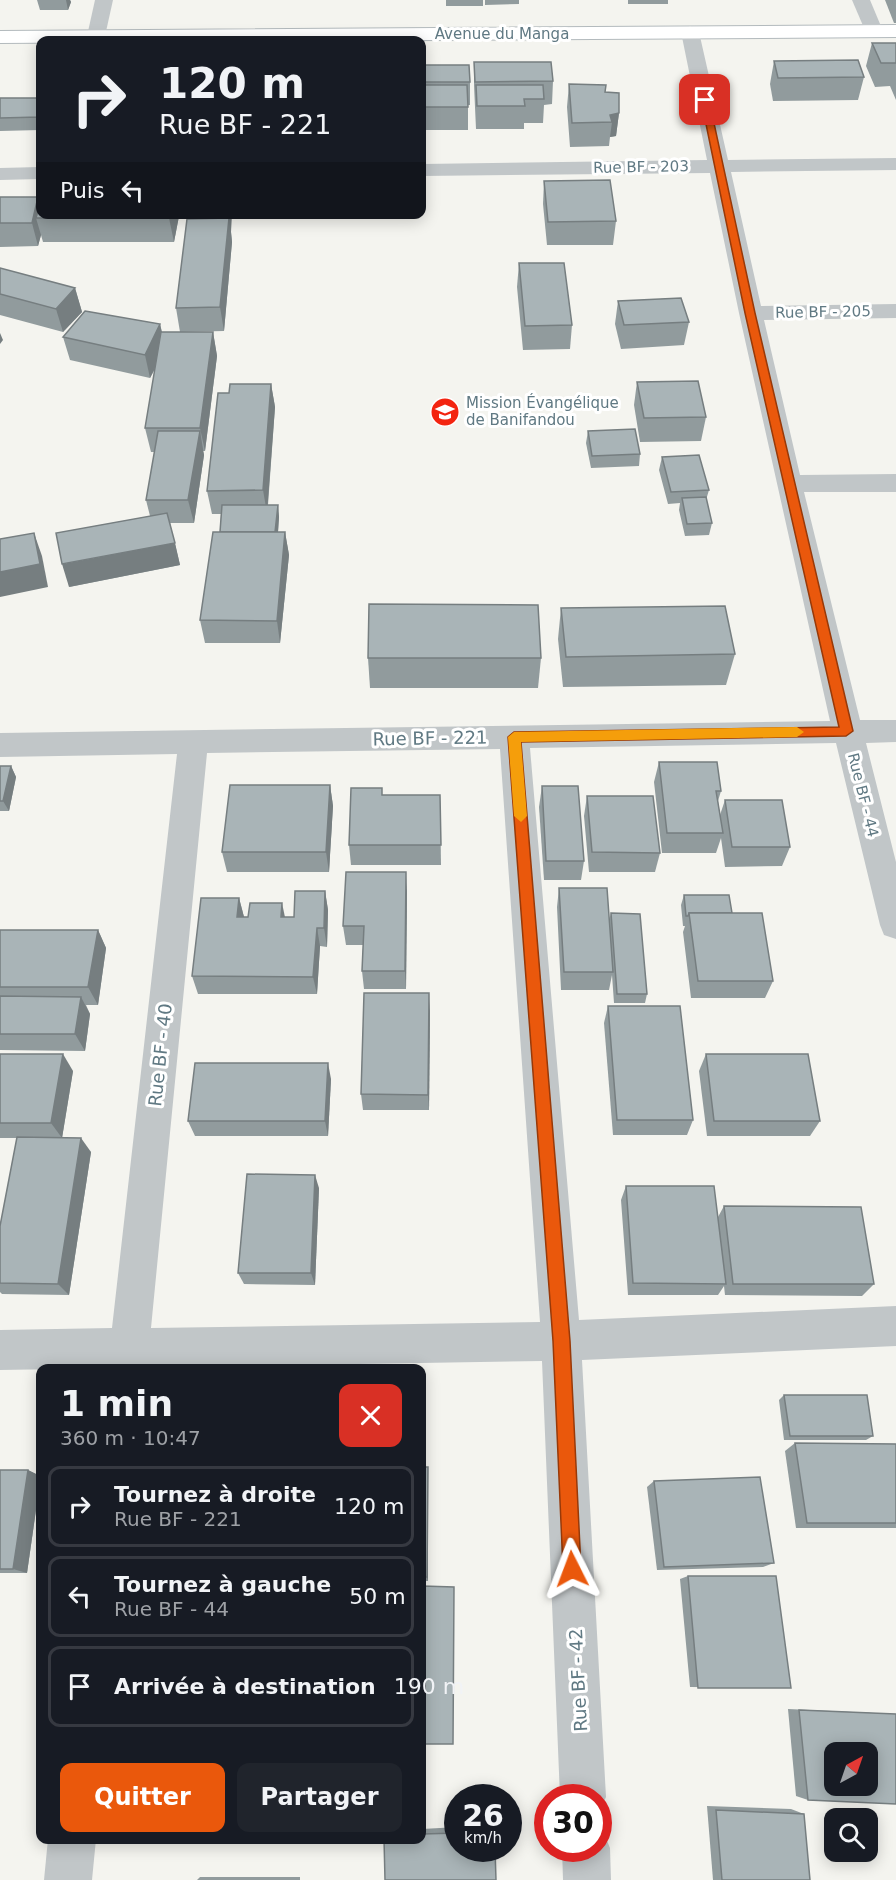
<!DOCTYPE html>
<html lang="fr">
<meta charset="utf-8">
<style>
body{margin:0;font-family:"DejaVu Sans",sans-serif;background:#20242c;color:#f1f3f6;height:100vh;display:flex;flex-direction:column;font-size:22px;white-space:nowrap}
*{box-sizing:border-box;margin:0}
p{font-size:20px;color:#9ea1a6}
.icon{flex:none;width:33px;height:33px;fill:none;stroke:currentColor;stroke-width:2;stroke-linecap:round;stroke-linejoin:round}
.map{position:relative;flex:1;overflow:hidden}
.details{position:absolute;left:36px;top:1364px;width:390px;height:480px;display:flex;flex-direction:column;background:#171b24;border-radius:12px;box-shadow:0 3px 15px #0003}
.details>*{flex:none}
.guide{position:absolute;left:36px;top:36px;width:390px;height:183px;border-radius:12px;box-shadow:0 3px 15px #0003;background:#171b24;color:#f1f3f6;overflow:hidden}
.needle{width:39px;rotate:40deg}
.fabs{position:absolute;left:824px;top:1742px;display:grid;gap:12px}
.fabs a{display:grid;place-items:center;width:54px;height:54px;border-radius:12px;background:#171b24;box-shadow:0 3px 15px #0003;font-size:30px}
.speed{position:absolute;left:444px;top:1784px;display:flex;gap:12px;font-size:30px;font-weight:700;text-align:center}
.speed>*{display:grid;place-content:center;width:78px;height:78px;border-radius:50%;background:#171b24;box-shadow:0 3px 15px #0003;line-height:1}
.speed small{font-size:15px;font-weight:400}
.speed .limit{border:9px solid #d22;background:#fff;color:#111}
.pin{position:absolute;display:grid;place-items:center;width:51px;height:51px;color:#fff;margin:-26px;border-radius:12px;box-shadow:0 3px 9px #0006}
.me{position:absolute;width:66px;margin:-33px;rotate:357deg;stroke-linejoin:round;filter:drop-shadow(0 0 4px #0008)}
.turn{display:flex;align-items:center;gap:21px;height:126px;padding:0 24px;font-size:27px}
.turn .icon{width:78px;height:78px;stroke-width:2.5}
.turn b{display:block;font-size:42px;line-height:51px}
.then{display:flex;align-items:center;height:57px;padding:0 24px;background:#0003;gap:12px;font-size:22px}
.round{display:grid;place-items:center;flex:none;width:63px;height:63px;border-radius:12px;background:#20242c}
.overview{display:flex;align-items:center;justify-content:space-between;height:102px;padding:0 24px}
h1{font-size:36px;font-weight:800;line-height:45px}
.cta{display:flex;gap:12px;margin-top:auto;padding:12px 24px}
.cta a{flex:1;height:69px;border-radius:12px;background:#ea580c;color:#fff;font-size:24px;font-weight:800;line-height:69px;text-align:center}
.cta a+a{background:#20242c;color:#f1f3f6}
ul{padding:0;list-style:none}
li{display:flex;align-items:center;gap:18px;height:81px;margin:0 12px 9px;padding:0 12px;border:3px solid #363941;border-radius:12px}
li div{flex:1}
li b{display:block;font-size:22px}
li em{font-style:normal}
.map>svg:first-child{display:block}
.lines{fill:none;stroke-linecap:round;stroke-linejoin:round}
.secondary-casing{stroke:#b3babd;stroke-width:2}
.street{fill:#c1c6c8;fill-rule:evenodd}
.secondary{fill:#fff;fill-rule:evenodd}
.wall{fill:#919b9d}
.shaded-wall{fill:#767e80}
.building{fill:#a9b4b7;stroke:#767e80;stroke-width:1.5;fill-rule:evenodd}
.route{fill:#ea580c;stroke:#983908;stroke-width:1.5}
.slow{fill:#f59e0b}
.labels{text-anchor:middle;dominant-baseline:central;stroke-width:6;stroke-linejoin:round;paint-order:stroke}
.far-street-label{font-size:15px;fill:#607983;stroke:#fff}
.far-poi-label{font-size:15px;fill:#607983;stroke:#fff;text-anchor:start}
.street-label{font-size:18px;fill:#607983;stroke:#fff}
</style>
<div class="map">
<svg width="896" height="1880" viewBox="0 0 896 1880">
<rect width="100%" height="100%" fill="#f4f4ef"/>
<g class="lines">
<!-- secondary casing -->
<g class="secondary-casing">
<path id="secondary" d="M896 25V37L0 43V31Z"/>
</g>
<!-- street -->
<g class="street">
<path d="M95 0H113L105 36 100 40H89L87 36Z"/>
<path d="M852 0H870L883 31 881 35H867Z"/>
<path d="M690 26 699 32 728 160 896 158V170L731 172 761 306 896 304V318L764 320 800 475 896 474V492H804L860 720H896V742L866 743 896 862V939L884 935 880 925 836 743 530 748 579 1320 896 1306V1346L582 1360 606 1797 598 1814V1797H560L542 1361 0 1370V1330L112 1328 177 754 0 757V733L830 721 739 313 710 173 422 176V164L707 160 681 32ZM500 749 540 1322 151 1328 207 753Z"/>
<path d="M40 167V179L0 180V168Z"/>
<path d="M598 1829 603 1831 610 1848 611 1880H563L562 1848H598Z"/>
<path d="M48 1839H96L92 1880H44Z"/>
</g>
<!-- secondary -->
<use href="#secondary" class="secondary"/>
</g>
<!-- wall -->
<g class="wall">
<path d="M37 0H70L71 2 68 10H40Z"/>
<rect x="446" y="0" width="37" height="6"/>
<path d="M485 0H519V4L485 5Z"/>
<rect x="628" y="0" width="40" height="4"/>
<path d="M885 0H896V23H894Z"/>
<path d="M872 43H896V100L890 86 875 87 866 66Z"/>
<path d="M774 61 864 77 858 100 773 101 770 84Z"/>
<path d="M474 62 553 81 552 104 544 105 543 123H524V129H476L474 85Z"/>
<path d="M422 65 470 82V105H468V130H422Z"/>
<path d="M569 84 606 85 605 92 619 113 616 136 610 137 609 146 570 147 567 107Z"/>
<path d="M0 98H40V130L0 131Z"/>
<path d="M544 181 616 221 613 245H547L543 204Z"/>
<path d="M0 197 40 205 179 216 174 242H43L41 235 38 246 0 247Z"/>
<path d="M231 232 232 242 224 331 180 332 176 308Z"/>
<path d="M519 263 572 325 570 349 523 350 517 287Z"/>
<path d="M75 288 82 312 63 332 0 315V294Z"/>
<path d="M618 301 689 322 684 345 621 349 615 324Z"/>
<path d="M160 324 162 332H213L217 356 205 451H203L204 455 194 523H170L180 565 69 587 150 516 146 500 155 452H151L145 428 155 369 150 378 70 360 63 337Z"/>
<path d="M637 382 706 417 701 441 640 442 634 405Z"/>
<path d="M271 384 275 407 268 505H278L279 517 278 532H285L289 555 280 643H205L200 620 220 532 221 514H212L207 491 229 393Z"/>
<path d="M588 431 640 454 639 466 591 468 586 443Z"/>
<path d="M662 457 709 490 706 500 712 523 709 535 685 536 679 510 680 503 668 504 659 470Z"/>
<path d="M561 608 735 654 726 685 563 687 558 639Z"/>
<path d="M368 658H541L538 688H370Z"/>
<path d="M659 762 721 791 718 801 720 815 725 800 790 847 782 866 725 867 721 838 716 853H662L654 782Z"/>
<path d="M0 766H11L16 777 9 811H0Z"/>
<path d="M330 785 333 806 329 872H227L222 852Z"/>
<path d="M542 786 584 861 581 880H544L539 807Z"/>
<path d="M382 795H440L441 865H351L349 845Z"/>
<path d="M587 796 660 853 655 872H589L584 816Z"/>
<path d="M559 888 609 920 611 913 647 994 645 1003H614L612 975 609 990H561L557 907Z"/>
<path d="M325 891 328 910 327 947 320 946 317 994H198L192 976 239 898 244 917H294Z"/>
<path d="M407 891 406 989H364L362 971 363 945H346L343 926Z"/>
<path d="M684 895 732 913 773 981 765 998H691L683 932 685 926H683L681 905Z"/>
<path d="M0 930H98L106 948 98 1005H86L90 1014 85 1051 0 1050Z"/>
<path d="M608 1006 693 1120 687 1135H613L604 1023Z"/>
<path d="M430 1011 429 1110H363L361 1094Z"/>
<path d="M0 1054 73 1071 62 1138 91 1152 69 1295 2 1294 0 1292V1226L17 1138H0Z"/>
<path d="M706 1054 820 1121 810 1136H707L699 1071Z"/>
<path d="M331 1079 328 1136H195L188 1121Z"/>
<path d="M626 1186 718 1217 724 1206 874 1284 862 1296 725 1295 724 1286 718 1295H628L621 1200Z"/>
<path d="M319 1188 315 1285 244 1284 238 1273Z"/>
<path d="M784 1395 873 1436 866 1440H784L779 1400Z"/>
<path d="M795 1443 896 1444V1528H796L785 1451Z"/>
<path d="M422 1467 428 1474V1581H422Z"/>
<path d="M0 1470H28L40 1476V1482L27 1573H0Z"/>
<path d="M654 1481 774 1563 763 1567 657 1570 647 1487Z"/>
<path d="M688 1576 791 1688 690 1687 680 1579Z"/>
<path d="M788 1709 896 1714 808 1800 796 1796Z"/>
<path d="M707 1806 791 1809 804 1814 810 1880H713Z"/>
<path d="M458 1827V1848L422 1839V1829Z"/>
<path d="M200 1877H300V1880H197Z"/>
</g>
<!-- shaded-wall -->
<g class="shaded-wall">
<path d="M66 0H70L71 2 68 10Z"/>
<path d="M619 113 616 136 610 137 612 122 610 115Z"/>
<path d="M38 197 40 206 36 218 41 235 38 246 32 223Z"/>
<path d="M170 214H178L179 216 174 242 169 218Z"/>
<path d="M229 214H232L231 232 232 242 224 331 220 307Z"/>
<path d="M75 288 82 312 63 332 56 309Z"/>
<path d="M160 324 165 348 150 378 145 355Z"/>
<path d="M213 332 217 356 205 451 200 428Z"/>
<path d="M0 333 3 340 0 344Z"/>
<path d="M271 384 275 407 267 513 263 490Z"/>
<path d="M200 431 204 455 194 523 188 500Z"/>
<path d="M278 505 279 517 277 546 275 534Z"/>
<path d="M285 532 289 555 280 643 277 621Z"/>
<path d="M34 533 42 556 48 587 0 597V572Z"/>
<path d="M175 543 180 565 69 587 62 564Z"/>
<path d="M11 766 16 777 9 811 3 801Z"/>
<path d="M330 785 333 806 329 872 326 852Z"/>
<path d="M406 872 407 891 406 989 405 971Z"/>
<path d="M325 891 328 910 327 947 324 928Z"/>
<path d="M239 898 244 917H237Z"/>
<path d="M282 903 286 922 281 917Z"/>
<path d="M317 928 320 946 317 994 313 977Z"/>
<path d="M98 930 106 948 98 1005 88 987Z"/>
<path d="M429 993 430 1011 429 1110 428 1095Z"/>
<path d="M81 997 90 1014 85 1051 75 1034Z"/>
<path d="M63 1054 73 1071 62 1138 51 1123Z"/>
<path d="M328 1063 331 1079 328 1136 325 1121Z"/>
<path d="M81 1138 91 1152 69 1295 58 1284Z"/>
<path d="M315 1175 319 1188 315 1285 311 1273Z"/>
<path d="M428 1467V1581L427 1577Z"/>
<path d="M28 1470 40 1476V1482L27 1573 13 1569Z"/>
</g>
<!-- building -->
<g class="building">
<path d="M872 43H896V63H881Z"/>
<path d="M858 60 864 77 778 78 774 61Z"/>
<path d="M474 62H551L553 81 475 82Z"/>
<path d="M422 65H469L470 82H422Z"/>
<path d="M569 84 606 85 605 92 619 93V113L610 115 612 122 572 123Z"/>
<path d="M422 85H467L468 107H422Z"/>
<path d="M476 85H543L544 99H524L525 106H477Z"/>
<path d="M0 98H40V110L39 117 0 118Z"/>
<path d="M610 180 616 221 548 222 544 181Z"/>
<path d="M0 197H38L32 223H0Z"/>
<path d="M40 204V214H170L169 218H36Z"/>
<path d="M195 214H229V219V218L195 219Z"/>
<path d="M229 218 220 307 176 308 187 219Z"/>
<path d="M519 263H564L572 325 525 326Z"/>
<path d="M0 268 75 288 56 309 0 294Z"/>
<path d="M681 298 689 322 624 325 618 301Z"/>
<path d="M85 311 160 324 145 355 63 337Z"/>
<path d="M161 332H213L200 428H145Z"/>
<path d="M698 381 706 417 644 418 637 382Z"/>
<path d="M230 384H271L263 490 207 491 218 393H229Z"/>
<path d="M635 429 640 454 592 456 588 431Z"/>
<path d="M158 431H200L188 500H146Z"/>
<path d="M699 455 709 490 671 492 662 457Z"/>
<path d="M706 497 712 523 687 524 682 498Z"/>
<path d="M222 505H278L275 532H220Z"/>
<path d="M167 513 175 543 62 564 56 533Z"/>
<path d="M213 532H285L277 621 200 620Z"/>
<path d="M34 533 40 564 0 572V539Z"/>
<path d="M369 604 538 605 541 658H368Z"/>
<path d="M725 606 735 654 566 657 561 608Z"/>
<path d="M659 762H717L721 791H716L723 833H667Z"/>
<path d="M0 766H11L3 801H0Z"/>
<path d="M230 785H330L326 852H222Z"/>
<path d="M542 786H578L584 861H546Z"/>
<path d="M351 788H382V795H440L441 845H349Z"/>
<path d="M587 796H653L660 853 592 852Z"/>
<path d="M725 800H782L790 847H732Z"/>
<path d="M346 872H406L405 971H362L364 926H343Z"/>
<path d="M559 888H607L613 972H564Z"/>
<path d="M295 891H325L324 928H317L313 977 192 976 201 898H239L237 917H248L250 903H282L281 917H294Z"/>
<path d="M684 895H729L732 913H689L688 916H686Z"/>
<path d="M611 913 640 914 647 994H617Z"/>
<path d="M689 913H762L773 981H698Z"/>
<path d="M0 930H98L88 987H0Z"/>
<path d="M364 993H429L428 1095 361 1094Z"/>
<path d="M0 996 81 997 75 1034H0Z"/>
<path d="M608 1006H680L693 1120H617Z"/>
<path d="M0 1054H63L51 1123H0Z"/>
<path d="M706 1054H808L820 1121H714Z"/>
<path d="M195 1063H328L325 1121H188Z"/>
<path d="M17 1137 81 1138 58 1284 0 1283V1226Z"/>
<path d="M247 1174 315 1175 311 1273H238Z"/>
<path d="M626 1186H714L726 1284 633 1283Z"/>
<path d="M724 1206 861 1207 874 1284H733Z"/>
<path d="M784 1395H867L873 1436H790Z"/>
<path d="M795 1443 896 1444V1523H807Z"/>
<path d="M422 1467H428L427 1577H422Z"/>
<path d="M0 1470H28L13 1569H0Z"/>
<path d="M760 1477 774 1563 664 1567 654 1481Z"/>
<path d="M688 1576H776L791 1688H698Z"/>
<path d="M422 1586 454 1587 453 1744H422Z"/>
<path d="M799 1710 896 1714V1804L808 1800ZM834 1752H867V1785H834Z"/>
<path d="M716 1810 804 1814 810 1880H722Z"/>
<path d="M458 1833V1848H495L496 1880H385L384 1839H422V1834Z"/>
</g>
<!-- route -->
<path class="route" d="M705 97 709 100 755 313 853 731 846 736 521 742 570 1341 581 1569 579 1575 572 1578 566 1575 563 1569 553 1341 508 737 514 732 839 727 745 313 701 100Z"/>
<!-- slow -->
<path class="slow" d="M797 727 804 732 797 737 521 742 527 816 521 822 514 816 508 737 514 732Z"/>
<!-- icons -->
<defs>
<g id="school-disc" transform="scale(1.5)"><circle r="9.5" fill="#f32410" stroke="#fff"/><path d="M0-5L7-2L0 1L-7-2ZM-4 1L0 2.5L4 1V4Q0 6-4 4Z" fill="#fff"/></g>
</defs>
<g fill-rule="evenodd">
<use href="#school-disc" x="445" y="412"/>
</g>
<g class="labels">
<!-- far-street labels -->
<g class="far-street-label">
<text x="502" y="34">Avenue du Manga</text>
<text transform="translate(641 167) rotate(-1)">Rue BF - 203</text>
<text transform="translate(823 312) rotate(-1)">Rue BF - 205</text>
<text transform="translate(863 795) rotate(76)">Rue BF - 44</text>
</g>
<!-- far-poi labels -->
<g class="far-poi-label">
<text x="466" y="403">Mission Évangélique<tspan x="466" dy="17">de Banifandou</tspan></text>
</g>
<!-- street labels -->
<g class="street-label">
<text transform="translate(430 738) rotate(-1)">Rue BF - 221</text>
<text transform="translate(160 1055) rotate(-84)">Rue BF - 40</text>
<text transform="translate(578 1680) rotate(-93)">Rue BF - 42</text>
</g>
</g>
</svg>
<div class="fabs">
<a><svg class="needle" viewBox="-14 -14 28 28"><path d="M0-13l5 13h-10z" fill="#e53935"/><path d="M0 13l5-13h-10z" fill="#9ea1a6"/></svg></a>
<a><svg class="icon" aria-label="search" viewBox="0 0 24 24"><circle cx="10" cy="10" r="6"/><path d="M15 15l6 6"/></svg></a>
</div>
<div class="speed"><div>26<small>km/h</small></div><div class="limit">30</div></div>
<div class="pin" style="left:705px;top:100px;background:#d93025"><svg class="icon" aria-label="arrive" viewBox="0 0 24 24"><path d="M6 21V4h12l-3 4 3 4H6"/></svg></div>
<svg class="me" style="left:572px;top:1569px" viewBox="-20 -20 40 40"><path d="M0-17L14 15 0 8-14 15z" fill="#ea580c" stroke="#fff" stroke-width="4"/></svg>
<div class="guide">
<div class="turn"><svg class="icon" aria-label="right" viewBox="0 0 24 24"><path d="M7 20v-9h11M14 6l5 5-5 5"/></svg><div><b>120 m</b>Rue BF - 221</div></div>
<div class="then">Puis<svg class="icon" aria-label="left" viewBox="0 0 24 24"><path d="M17 20v-9H6M10 6l-5 5 5 5"/></svg></div>
</div>
<section class="details">
<div class="overview"><div><h1>1 min</h1><p>360 m · 10:47</p></div><a class="round" style="background:#d93025;color:#fff"><svg class="icon" aria-label="close" viewBox="0 0 24 24"><path d="M6 6l12 12M18 6L6 18"/></svg></a></div>
<ul>
<li><svg class="icon" aria-label="right" viewBox="0 0 24 24"><path d="M7 20v-9h11M14 6l5 5-5 5"/></svg><div><b>Tournez à droite</b><p>Rue BF - 221</p></div><em>120 m</em></li>
<li><svg class="icon" aria-label="left" viewBox="0 0 24 24"><path d="M17 20v-9H6M10 6l-5 5 5 5"/></svg><div><b>Tournez à gauche</b><p>Rue BF - 44</p></div><em>50 m</em></li>
<li><svg class="icon" aria-label="arrive" viewBox="0 0 24 24"><path d="M6 21V4h12l-3 4 3 4H6"/></svg><div><b>Arrivée à destination</b></div><em>190 m</em></li>
</ul>
<div class="cta"><a>Quitter</a><a>Partager</a></div>
</section>
</div>
